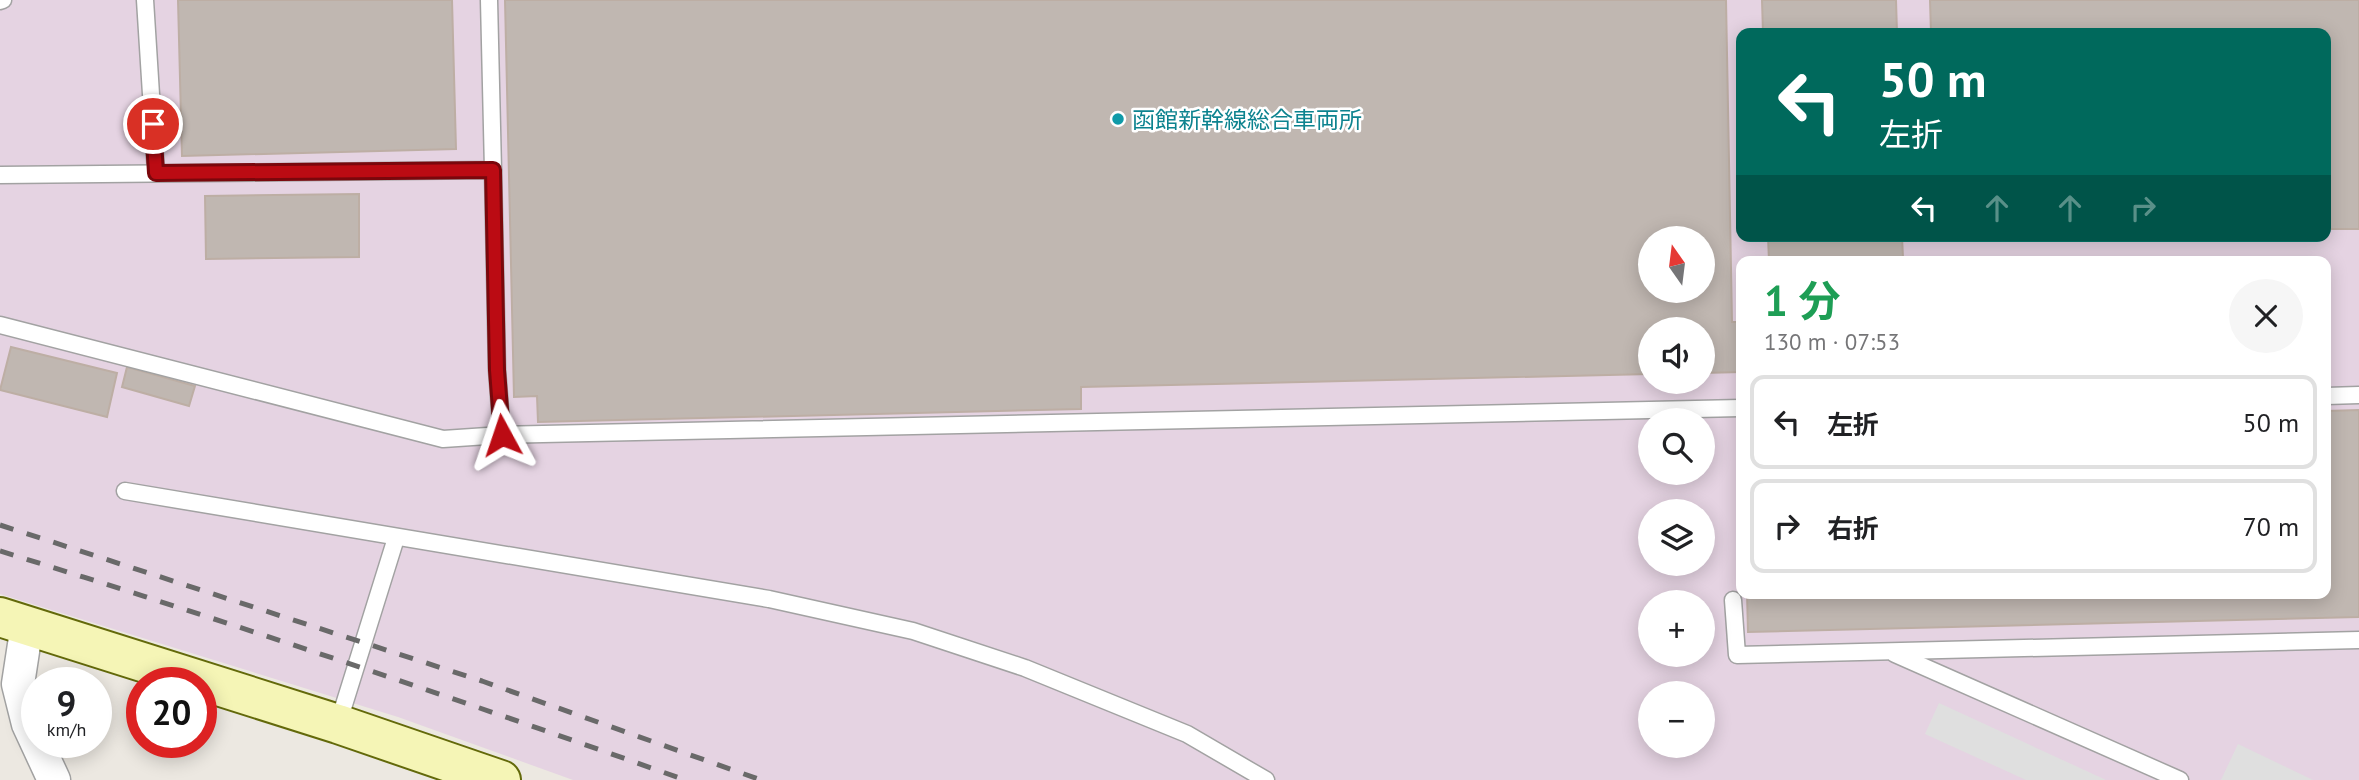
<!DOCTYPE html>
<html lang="ja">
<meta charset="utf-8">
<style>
body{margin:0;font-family:"PT Sans","Noto Sans JP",sans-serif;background:#f6f6f6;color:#202124;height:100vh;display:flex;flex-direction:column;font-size:26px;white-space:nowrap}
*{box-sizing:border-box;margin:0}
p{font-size:23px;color:#757577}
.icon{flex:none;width:38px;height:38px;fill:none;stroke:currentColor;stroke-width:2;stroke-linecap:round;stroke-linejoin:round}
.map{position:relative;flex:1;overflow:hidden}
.panel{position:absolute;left:1736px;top:256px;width:595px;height:343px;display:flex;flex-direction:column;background:#fff;border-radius:14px;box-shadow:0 4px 18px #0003}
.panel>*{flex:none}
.banner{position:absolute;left:1736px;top:28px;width:595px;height:214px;border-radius:14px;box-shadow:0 4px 18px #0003;background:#00695c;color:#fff;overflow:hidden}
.needle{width:46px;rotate:346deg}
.tools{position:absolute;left:1638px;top:226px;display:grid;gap:14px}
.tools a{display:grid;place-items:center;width:77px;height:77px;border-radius:50%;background:#fff;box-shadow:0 4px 18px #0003;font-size:35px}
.speed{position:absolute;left:21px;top:667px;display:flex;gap:14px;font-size:35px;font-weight:700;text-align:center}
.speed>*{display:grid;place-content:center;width:91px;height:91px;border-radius:50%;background:#fff;box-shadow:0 4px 18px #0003;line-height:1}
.speed small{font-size:18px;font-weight:400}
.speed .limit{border:10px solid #d22;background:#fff;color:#111}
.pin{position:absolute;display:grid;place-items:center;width:60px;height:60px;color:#fff;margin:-30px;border:4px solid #fff;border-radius:50%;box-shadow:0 2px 7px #0007}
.me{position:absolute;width:77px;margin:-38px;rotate:355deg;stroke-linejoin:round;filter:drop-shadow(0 0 5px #0008)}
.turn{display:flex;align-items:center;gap:24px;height:147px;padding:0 28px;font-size:32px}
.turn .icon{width:91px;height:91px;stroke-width:2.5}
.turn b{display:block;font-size:49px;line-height:60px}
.lanes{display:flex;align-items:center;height:66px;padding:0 28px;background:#0003;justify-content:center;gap:35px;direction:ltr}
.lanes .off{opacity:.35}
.round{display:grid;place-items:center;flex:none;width:74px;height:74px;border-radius:37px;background:#f6f6f6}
.headline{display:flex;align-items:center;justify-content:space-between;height:119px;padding:0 28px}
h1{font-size:42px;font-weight:700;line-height:52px;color:#1e9e55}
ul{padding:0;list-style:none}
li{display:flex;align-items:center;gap:21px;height:94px;margin:0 14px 10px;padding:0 14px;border:4px solid #e0e0e0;border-radius:14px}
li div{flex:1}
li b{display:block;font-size:26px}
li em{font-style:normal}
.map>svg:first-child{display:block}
.industrial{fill:#e5d3e2;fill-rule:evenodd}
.parking{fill:#dfdfdf}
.building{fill:#c0b7b1;stroke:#bdaea4;stroke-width:2;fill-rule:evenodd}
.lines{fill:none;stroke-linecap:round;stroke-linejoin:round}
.lane-casing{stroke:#a2a2a2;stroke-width:19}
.street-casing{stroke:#a2a2a2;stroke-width:35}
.secondary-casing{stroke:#63690a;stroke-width:42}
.lane{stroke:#fff;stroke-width:16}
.street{stroke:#fff;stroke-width:32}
.secondary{stroke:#f5f5b6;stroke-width:38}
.rail{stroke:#696969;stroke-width:5;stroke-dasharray:14 14;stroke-linecap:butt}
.route-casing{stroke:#7a070c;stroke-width:18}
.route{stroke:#bb0b13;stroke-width:12}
.culture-dot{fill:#0f9aa8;stroke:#fff;stroke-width:2.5}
.labels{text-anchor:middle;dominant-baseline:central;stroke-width:5;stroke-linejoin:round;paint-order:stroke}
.culture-label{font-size:23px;fill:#0d838f;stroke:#fff;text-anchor:start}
</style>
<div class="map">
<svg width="2359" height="780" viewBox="0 0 2359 780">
<rect width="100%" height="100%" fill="#ece8e1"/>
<!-- industrial -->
<path class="industrial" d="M0 0H2359V780H573L398 717 0 594ZM1741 33H2326V236H1741ZM1650 238H1703V290H1650ZM1741 261H2326V593H1741ZM1650 329H1703V382H1650ZM1650 420H1703V472H1650ZM1650 511H1703V564H1650ZM1650 602H1703V654H1650ZM1650 693H1703V746H1650Z"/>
<!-- parking -->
<g class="parking">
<path d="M1939 703 2106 780H2026L1925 734Z"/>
<path d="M2238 744 2313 780H2221Z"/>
</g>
<!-- building -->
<g class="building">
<path d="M178 0H452L456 149 182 156Z"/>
<path d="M505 0H1726L1732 322H1741V372L1703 373V329H1650V374L1081 387V409L538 422 537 396 514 397ZM1650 238H1703V290H1650Z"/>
<path d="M1762 0H1896L1897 33H1763Z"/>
<path d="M1930 0H2359V229H2326V33H1931Z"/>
<path d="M359 194V257L206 259 205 196Z"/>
<path d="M1768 236H1902L1903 258 1769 261Z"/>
<path d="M11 347 117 373 107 417 0 390Z"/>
<path d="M127 367 195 386 189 406 122 387Z"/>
<path d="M2359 410V617L1748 632 1747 593H2326V411Z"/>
</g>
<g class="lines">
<!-- lane casing -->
<g class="lane-casing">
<g id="lane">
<path d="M145 0 156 173"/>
<path d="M0 1 3 0"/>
<path d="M493 170 497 370 502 435"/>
<path d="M0 175 493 170 489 0"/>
<path d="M0 325 443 439 502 435 1741 408"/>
<path d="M2326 396 2359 395"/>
<path d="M125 491 769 599 913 631 1025 668 1187 734 1266 780"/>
<path d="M1733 600 1737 655 2359 640"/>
<path d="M1895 654 2180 780"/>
<path d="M338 724 396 538"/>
</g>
</g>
<!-- street casing -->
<g class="street-casing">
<path id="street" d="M27 625 18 684 28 724 54 780"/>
</g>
<!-- secondary casing -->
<g class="secondary-casing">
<path id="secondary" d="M0 617 338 724 501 780"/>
</g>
<!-- lane -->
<use href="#lane" class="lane"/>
<!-- street -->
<use href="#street" class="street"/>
<!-- secondary -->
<use href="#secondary" class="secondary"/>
<!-- rail -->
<g class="rail">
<path d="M0 525 482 681 761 780"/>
<path d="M0 551C230 622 458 699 685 780"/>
</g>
</g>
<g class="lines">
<!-- route casing -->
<g class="route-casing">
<path id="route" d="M153 124 156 173 493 170 497 370 502 435"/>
</g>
<!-- route -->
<use href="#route" class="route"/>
</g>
<!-- markers -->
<circle class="culture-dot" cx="1118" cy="119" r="7"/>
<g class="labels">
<!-- culture labels -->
<g class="culture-label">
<text x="1132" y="119">函館新幹線総合車両所</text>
</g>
</g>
</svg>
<div class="tools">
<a><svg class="needle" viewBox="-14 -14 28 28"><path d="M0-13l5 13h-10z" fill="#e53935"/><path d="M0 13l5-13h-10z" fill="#757577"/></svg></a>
<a><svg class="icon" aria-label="sound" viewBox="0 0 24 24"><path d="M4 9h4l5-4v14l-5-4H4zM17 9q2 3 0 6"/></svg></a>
<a><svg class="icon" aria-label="search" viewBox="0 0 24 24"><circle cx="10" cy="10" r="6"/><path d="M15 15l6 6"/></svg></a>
<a><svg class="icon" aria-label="layers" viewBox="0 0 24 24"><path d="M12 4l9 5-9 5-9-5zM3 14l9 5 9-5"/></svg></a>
<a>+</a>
<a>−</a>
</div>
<div class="speed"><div>9<small>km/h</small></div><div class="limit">20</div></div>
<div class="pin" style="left:153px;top:124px;background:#d93025"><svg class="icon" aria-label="arrive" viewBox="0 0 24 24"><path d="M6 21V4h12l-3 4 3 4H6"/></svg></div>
<svg class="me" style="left:502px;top:435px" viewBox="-20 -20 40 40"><path d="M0-17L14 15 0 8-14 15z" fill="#bb0b13" stroke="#fff" stroke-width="4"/></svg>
<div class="banner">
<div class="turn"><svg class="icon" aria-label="left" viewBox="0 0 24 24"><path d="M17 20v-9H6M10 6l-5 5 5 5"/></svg><div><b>50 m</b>左折</div></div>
<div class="lanes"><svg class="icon" aria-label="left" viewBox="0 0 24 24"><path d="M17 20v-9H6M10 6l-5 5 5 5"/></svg><svg class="icon off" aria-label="ahead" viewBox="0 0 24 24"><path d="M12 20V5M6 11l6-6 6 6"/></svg><svg class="icon off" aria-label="ahead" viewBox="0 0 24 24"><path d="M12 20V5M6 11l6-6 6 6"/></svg><svg class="icon off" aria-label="right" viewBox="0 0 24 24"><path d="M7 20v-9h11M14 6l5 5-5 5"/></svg></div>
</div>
<section class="panel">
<div class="headline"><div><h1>1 分</h1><p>130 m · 07:53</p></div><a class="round"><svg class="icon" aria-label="close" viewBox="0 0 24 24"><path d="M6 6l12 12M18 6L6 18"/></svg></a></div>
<ul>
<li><svg class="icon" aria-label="left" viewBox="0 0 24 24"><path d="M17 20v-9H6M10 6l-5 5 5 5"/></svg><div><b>左折</b></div><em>50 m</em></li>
<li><svg class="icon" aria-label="right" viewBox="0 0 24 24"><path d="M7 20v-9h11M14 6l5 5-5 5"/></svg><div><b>右折</b></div><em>70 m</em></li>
</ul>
</section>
</div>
